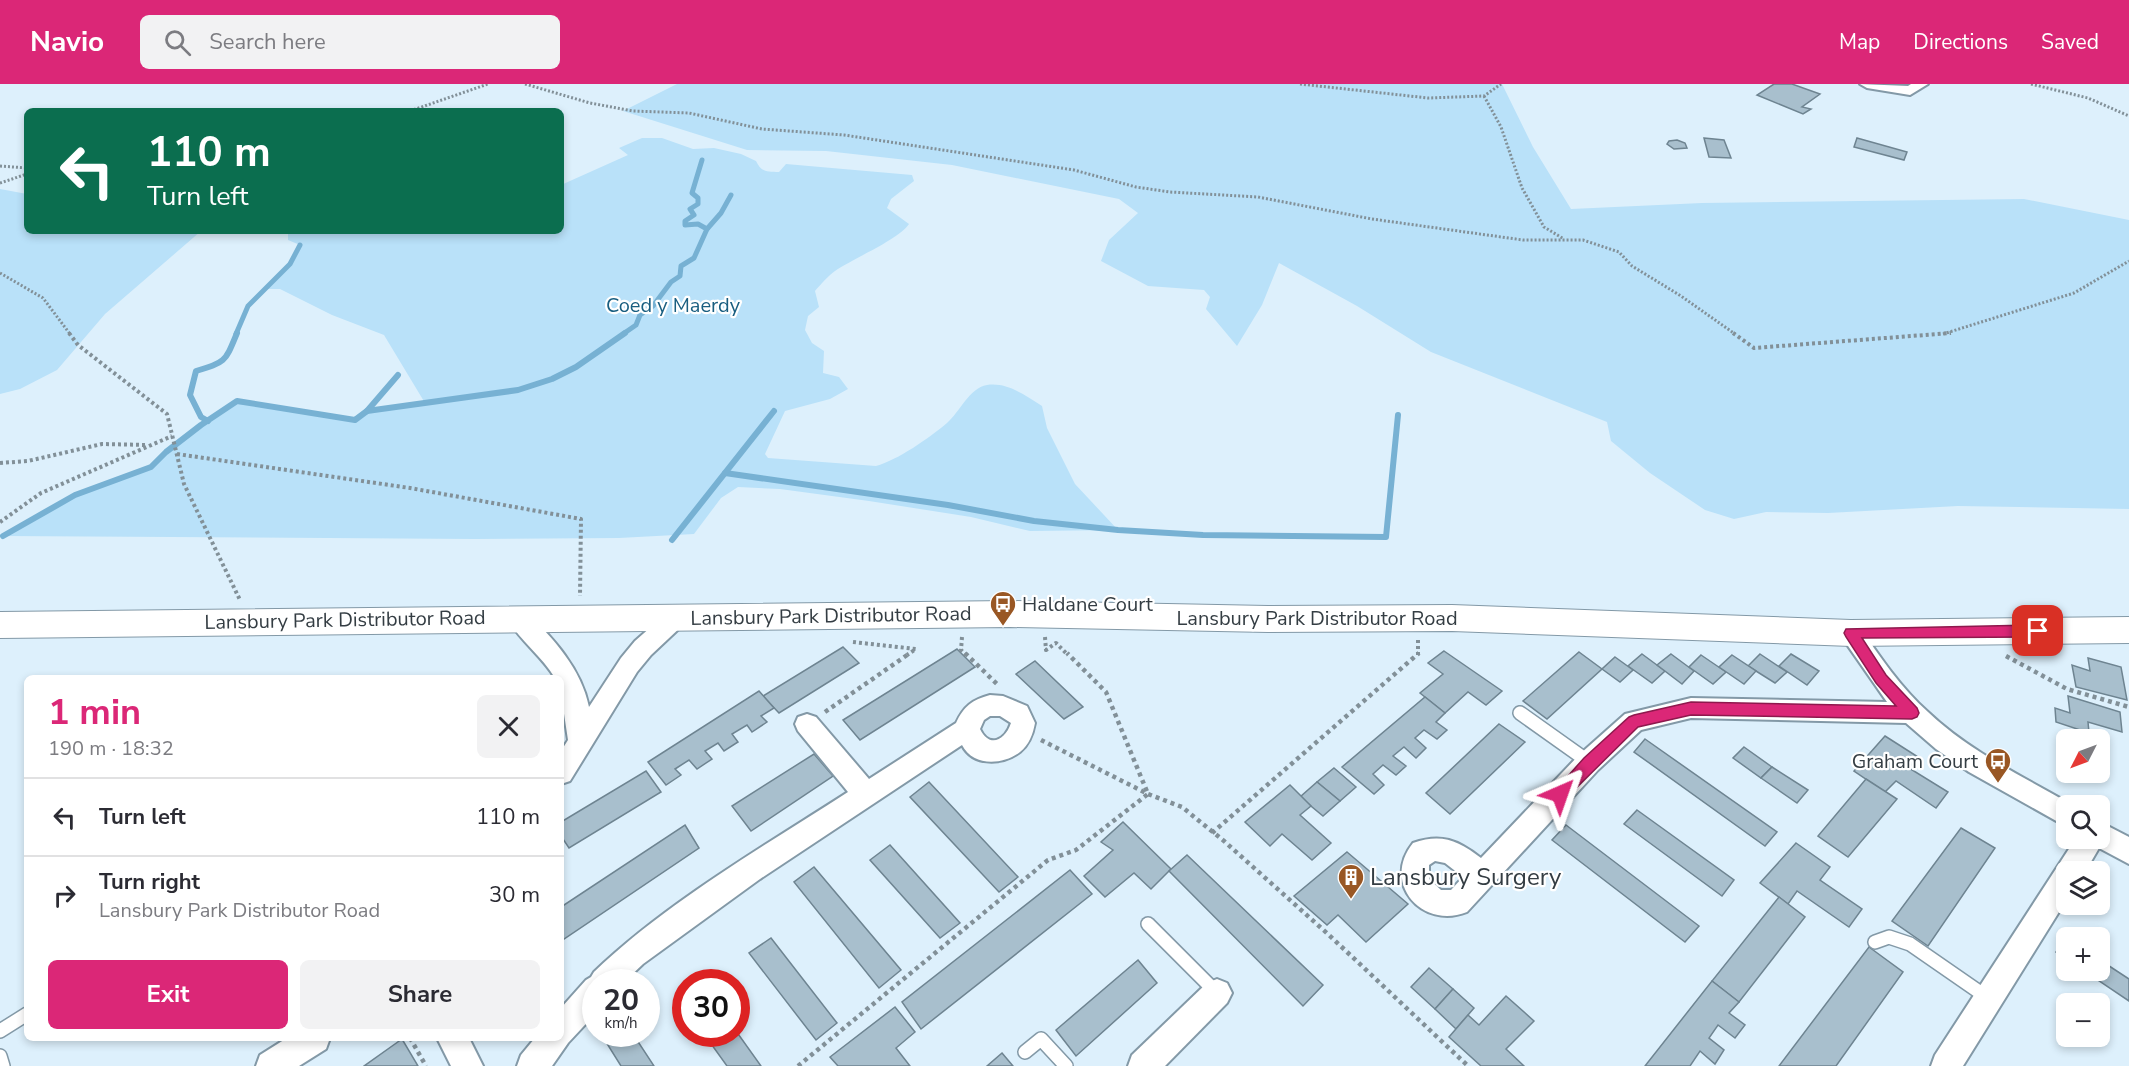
<!DOCTYPE html>
<meta charset="utf-8">
<style>
body{margin:0;font-family:"Nunito Sans",sans-serif;background:#f2f2f3;color:#2b2b33;height:100vh;display:flex;flex-direction:column;font-size:22px;white-space:nowrap}
*{box-sizing:border-box;margin:0}
p{font-size:20px;color:#7c7c81}
.icon{flex:none;width:33px;height:33px;fill:none;stroke:currentColor;stroke-width:2;stroke-linecap:round;stroke-linejoin:round}
.map{position:relative;flex:1;overflow:hidden}
.sheet{position:absolute;left:24px;top:591px;width:540px;height:366px;display:flex;flex-direction:column;background:#fff;border-radius:9px;box-shadow:0 3px 9px #0003}
.sheet>*{flex:none}
.hud{position:absolute;left:24px;top:24px;width:540px;height:126px;border-radius:9px;box-shadow:0 3px 9px #0003;background:#0b6e4f;color:#fff;overflow:hidden}
.needle{width:39px;rotate:228deg}
.tools{position:absolute;left:2056px;top:645px;display:grid;gap:12px}
.tools a{display:grid;place-items:center;width:54px;height:54px;border-radius:9px;background:#fff;box-shadow:0 3px 9px #0003;font-size:30px}
.speed{position:absolute;left:582px;top:885px;display:flex;gap:12px;font-size:30px;font-weight:700;text-align:center}
.speed>*{display:grid;place-content:center;width:78px;height:78px;border-radius:50%;background:#fff;box-shadow:0 3px 9px #0003;line-height:1}
.speed small{font-size:15px;font-weight:400}
.speed .limit{border:9px solid #d22;background:#fff;color:#111}
.pin{position:absolute;display:grid;place-items:center;width:51px;height:51px;color:#fff;margin:-26px;border-radius:12px;box-shadow:0 3px 9px #0006}
.me{position:absolute;width:66px;margin:-33px;rotate:43deg;stroke-linejoin:round;filter:drop-shadow(0 0 4px #0008)}
.turn{display:flex;align-items:center;gap:21px;height:126px;padding:0 24px;font-size:27px}
.turn .icon{width:78px;height:78px;stroke-width:2.5}
.turn b{display:block;font-size:42px;line-height:51px}
.round{display:grid;place-items:center;flex:none;width:63px;height:63px;border-radius:9px;background:#f2f2f3}
.headline{display:flex;align-items:center;justify-content:space-between;height:102px;padding:0 24px}
h1{font-size:36px;font-weight:700;line-height:45px;color:#db2777}
.button{display:flex;gap:12px;margin-top:auto;padding:12px 24px}
.button a{flex:1;height:69px;border-radius:9px;background:#db2777;color:#fff;font-size:24px;font-weight:700;line-height:69px;text-align:center}
.button a+a{background:#f2f2f3;color:#2b2b33}
ul{padding:0;list-style:none}
li{display:flex;align-items:center;gap:18px;height:78px;padding:0 24px;border-top:2px solid #e1e1e2}
li div{flex:1}
li b{display:block;font-size:22px}
li em{font-style:normal}
header{display:flex;align-items:center;gap:36px;box-sizing:border-box;height:84px;padding:0 30px;background:#db2777;color:#fff}
header strong{font-size:28px}
nav{display:flex;gap:33px;margin-inline-start:auto;font-size:21px}
.search{width:420px;height:54px;background:#f2f2f3;display:flex;align-items:center;gap:15px;box-sizing:border-box;padding:0 21px;border-radius:9px;color:#7c7c81;font-size:22px}
.map>svg:first-child{display:block}
.green{fill:#b9e1f9}
.lines{fill:none;stroke-linecap:round;stroke-linejoin:round}
.stream-far1{stroke:#77b1d3;stroke-width:5}
.stream{stroke:#77b1d3;stroke-width:6}
.building{fill:#a8bfcd;stroke:#6e8491;stroke-width:1.5}
.lane-casing{stroke:#8399a7;stroke-width:16}
.street-casing{stroke:#8399a7;stroke-width:4}
.secondary-casing{stroke:#8399a7;stroke-width:2}
.path-far2{stroke:#829098;stroke-width:3;stroke-dasharray:2 2;stroke-linecap:butt}
.path-far1{stroke:#829098;stroke-width:4;stroke-dasharray:3 3;stroke-linecap:butt}
.path{stroke:#829098;stroke-width:4.5;stroke-dasharray:4 4;stroke-linecap:butt}
.lane{stroke:#fff;stroke-width:13}
.street{fill:#fff;fill-rule:evenodd}
.secondary{fill:#fff;fill-rule:evenodd}
.route{fill:#db2777;stroke:#8e194d;stroke-width:1.5}
.labels{text-anchor:middle;dominant-baseline:central;stroke-width:4.5;stroke-linejoin:round;paint-order:stroke}
.park-label{font-size:20px;fill:#195e80;stroke:#fff}
.poi-label{font-size:20px;fill:#343d43;stroke:#fff;text-anchor:start}
.street-label{font-size:20px;fill:#343d43;stroke:#fff}
.near-poi-label{font-size:24px;fill:#343d43;stroke:#fff;text-anchor:start}
</style>
<header>
<strong>Navio</strong>
<div class="search"><svg class="icon" aria-label="search" viewBox="0 0 24 24"><circle cx="10" cy="10" r="6"/><path d="M15 15l6 6"/></svg>Search here</div>
<nav><a>Map</a><a>Directions</a><a>Saved</a></nav>
</header>
<div class="map">
<svg width="2129" height="982" viewBox="0 0 2129 982">
<rect width="100%" height="100%" fill="#ddf0fc"/>
<!-- green -->
<g class="green">
<path d="M677 0H1502L1533 63 1571 125 1702 119 2024 115 2129 136V425L1958 422 1828 429 1766 428 1734 435 1705 426 1650 389 1611 357 1607 338 1431 268 1357 222 1279 179 1262 221 1237 262 1206 225 1210 213 1204 206 1148 202 1101 177 1109 156 1138 129 1119 115 952 81 826 67 747 66 623 27Z"/>
<path d="M642 54H662L693 65 714 64 741 70 756 77C761 88 767 88 779 88L786 80 912 91 914 97 891 115 887 124 909 140C898 156 854 174 835 187 828 192 821 200 815 207L819 223 808 232 805 246 812 259 824 267 823 289 839 293 848 305 830 315 785 327 765 370 768 374 876 382C898 376 929 354 947 339 960 328 969 304 987 301 1008 298 1026 312 1042 322L1047 344 1075 400 1118 446 1030 447 971 433 869 417 780 405 738 403 721 414 694 450 619 454 475 455 3 452 75 411 151 383 166 368 201 341 237 317 355 336 367 327 425 319 384 251 332 231 280 205H263L290 180 300 161 288 156V147H561V101L628 71 619 64Z"/>
<path d="M0 105 27 110V147H201L105 230 57 286 20 305 0 310Z"/>
</g>
<g class="lines">
<!-- stream-far1 -->
<g class="stream-far1">
<path d="M707 145 721 129 731 111"/>
<path d="M236 250 248 222 290 180 300 161"/>
<path d="M623 250 636 241 640 231 653 222 671 198 680 192 681 182 694 174 707 145 698 140 685 141V137L694 131 690 125 698 120V114L692 109 702 76"/>
</g>
<!-- stream -->
<g class="stream">
<path d="M367 327 398 291"/>
<path d="M208 337 201 333 190 311 196 287C226 278 225 278 237 249"/>
<path d="M725 389 948 421 1034 437 1118 446 1203 451 1386 453 1398 331"/>
<path d="M3 452 75 411 151 383 166 368 201 341 237 317 355 336 367 327 518 306 552 295 576 283 625 249"/>
<path d="M672 456 774 327"/>
</g>
</g>
<!-- building -->
<g class="building">
<path d="M1774 0H1792L1820 10 1802 23 1811 25 1803 30 1757 11Z"/>
<path d="M1704 54 1724 56 1731 74 1709 73Z"/>
<path d="M1857 54 1907 68 1904 76 1854 63Z"/>
<path d="M1677 56 1685 59 1687 64 1674 65 1667 60 1669 57Z"/>
<path d="M843 563 859 579 779 629 763 612Z"/>
<path d="M957 565 975 583 860 656 843 636Z"/>
<path d="M1444 567 1502 607 1486 621 1468 608 1445 629 1420 609 1443 590 1428 579Z"/>
<path d="M1579 568 1602 585 1547 635 1523 617Z"/>
<path d="M1642 570 1665 587 1652 599 1628 582Z"/>
<path d="M1671 570 1694 587 1682 600 1657 581Z"/>
<path d="M1760 570 1787 588 1775 599 1748 582Z"/>
<path d="M1791 570 1819 587 1807 601 1779 582Z"/>
<path d="M1701 571 1726 588 1713 600 1689 583Z"/>
<path d="M1732 571 1756 587 1744 600 1719 583Z"/>
<path d="M1615 573 1633 586 1620 598 1602 585Z"/>
<path d="M2088 574 2121 583 2127 616 2076 603 2072 581 2090 587Z"/>
<path d="M1035 577 1083 623 1064 635 1016 590Z"/>
<path d="M759 607 774 624 761 632 767 638 752 648 747 641 732 650 738 658 724 667 718 659 705 667 712 675 697 685 689 676 675 685 681 691 666 701 648 678Z"/>
<path d="M2068 612 2120 628 2122 648 2088 638 2089 649 2056 638 2055 624 2070 629Z"/>
<path d="M1425 613 1445 629 1436 638 1447 646 1437 655 1424 646 1415 654 1426 664 1416 674 1404 663 1393 672 1406 682 1396 691 1383 681 1373 690 1384 701 1374 710 1342 683Z"/>
<path d="M1499 640 1525 658 1450 730 1426 709Z"/>
<path d="M1885 652 1918 673 1909 684 1948 708 1936 724 1896 697 1885 708 1854 687Z"/>
<path d="M1645 655 1777 748 1765 762 1634 668Z"/>
<path d="M1744 663 1772 683 1761 694 1733 674Z"/>
<path d="M814 670 833 692 751 747 732 722Z"/>
<path d="M1772 683 1808 706 1797 719 1761 694Z"/>
<path d="M1334 684 1356 703 1340 717 1317 698Z"/>
<path d="M646 687 661 708 569 764 561 752V738Z"/>
<path d="M1866 695 1897 715 1848 773 1818 752Z"/>
<path d="M929 698 1018 793 999 808 910 713Z"/>
<path d="M1317 698 1340 717 1323 732 1300 713Z"/>
<path d="M1290 701 1311 722 1300 731 1331 759 1312 776 1282 750 1270 762 1245 738Z"/>
<path d="M1637 726 1734 796 1722 812 1624 740Z"/>
<path d="M1123 738 1171 785 1151 805 1134 789 1105 813 1084 792 1113 766 1101 758Z"/>
<path d="M685 741 699 764 561 857V823Z"/>
<path d="M1566 741 1699 842 1685 858 1552 756Z"/>
<path d="M1961 744 1995 764 1928 862 1892 837Z"/>
<path d="M1796 759 1830 783 1820 796 1862 825 1849 843 1797 807 1788 820 1760 799Z"/>
<path d="M890 761 960 839 940 854 870 776Z"/>
<path d="M1347 768 1408 820 1366 858 1338 831 1327 841 1294 812Z"/>
<path d="M1187 771 1323 901 1303 922 1169 787Z"/>
<path d="M814 783 901 886 879 904 794 798Z"/>
<path d="M1070 786 1092 810 921 945 902 918Z"/>
<path d="M1779 813 1805 833 1739 918 1712 897Z"/>
<path d="M2066 853 2067 854V876L2056 868Z"/>
<path d="M771 854 837 939 816 956 749 869Z"/>
<path d="M1869 863 1903 888 1836 982H1779Z"/>
<path d="M1138 876 1157 899 1076 972 1056 946Z"/>
<path d="M2100 876 2129 895V917L2083 886H2100Z"/>
<path d="M1429 884 1453 905 1435 925 1411 903Z"/>
<path d="M1712 897 1739 918 1729 929 1745 941 1735 954 1718 941 1709 954 1724 966 1715 980 1700 967 1690 982H1645Z"/>
<path d="M1453 905 1474 924 1456 945 1435 925Z"/>
<path d="M1506 912 1534 937 1506 965 1524 982H1481L1449 953 1468 931 1479 941Z"/>
<path d="M895 923 915 948 896 964 910 982H838L830 973Z"/>
<path d="M736 947 761 982H727L704 950H736Z"/>
<path d="M601 950H633L654 982H621Z"/>
<path d="M402 955 418 982H364Z"/>
<path d="M1002 969 1013 982H987Z"/>
</g>
<g class="lines">
<!-- lane casing -->
<g class="lane-casing">
<g id="lane">
<path d="M1520 629 1589 678"/>
<path d="M1148 840 1217 909"/>
<path d="M1875 858 1889 853 1910 860 1988 914"/>
<path d="M0 947 27 930"/>
<path d="M1025 968 1041 955 1066 982"/>
<path d="M0 972 3 982"/>
</g>
</g>
<!-- street casing -->
<g class="street-casing">
<g id="street">
<path d="M1860 0 1908 2 1911 0H1928L1910 11 1867 4Z"/>
<path d="M519 525 527 528C554 556 581 584 589 623L621 574 635 557 668 528 676 525 684 528 688 534 684 540 651 571 637 588 570 697 561 700V667L568 656 561 610V594H555C542 572 519 556 507 534L511 528Z"/>
<path d="M1851 540 1859 542C1880 573 1901 604 1928 628 1970 668 2024 693 2074 722H2067V743L1969 688 1936 665 1906 639 1691 634 1641 646 1598 686 1467 828C1422 846 1381 799 1413 759 1441 749 1458 756 1481 774L1580 670 1625 630 1691 614 1887 618 1839 549 1843 542ZM1435 777 1445 779 1463 793 1451 806H1441L1429 795V781Z"/>
<path d="M990 611 1003 612 1027 622 1035 639C1033 650 1029 661 1020 668 1003 681 973 683 962 661L760 795 643 880 624 898H596V929L568 959 552 982H517L521 971 535 954H561V924L586 896 591 893 594 888C666 819 764 762 848 708L798 647 795 640 798 633 807 630 816 633 869 695 956 639C964 622 972 616 990 611ZM990 632H1000L1011 639C1005 657 989 664 980 645L984 636Z"/>
<path d="M2100 738 2129 753V780L2099 764 2085 788H2067V815L1963 982H1931L1935 971 2076 754H2100Z"/>
<path d="M1217 895 1227 899 1232 909 1227 919 1165 982H1128L1132 971 1207 899Z"/>
<path d="M287 954H330L326 965 299 982H256L260 971Z"/>
<path d="M437 954H469L483 982H451Z"/>
</g>
</g>
<!-- secondary casing -->
<g class="secondary-casing">
<path id="secondary" d="M1010 517 1268 522 1452 521 1851 536 2129 533V559L1851 562 1452 547 1268 548 1010 543 0 554V528Z"/>
</g>
<!-- path-far2 -->
<g class="path-far2">
<path d="M525 0 590 19 633 27 689 29 762 45 844 51 1074 86 1136 103 1170 108 1258 113 1372 135 1523 156H1583L1619 168 1632 182 1681 212 1735 250"/>
<path d="M1300 0 1428 14 1484 12 1501 0"/>
<path d="M2031 0 2088 14 2129 32"/>
<path d="M1484 12 1501 43 1522 104 1544 143 1564 155"/>
<path d="M410 27 488 0"/>
<path d="M0 82 27 84"/>
<path d="M0 99 27 90"/>
<path d="M0 189 43 214 70 250"/>
<path d="M1943 250 2074 209 2129 177"/>
</g>
<!-- path-far1 -->
<g class="path-far1">
<path d="M69 249 78 261 167 330 184 400 240 516"/>
<path d="M1733 249 1754 264 1951 249"/>
<path d="M177 370 410 404 581 435 580 512"/>
<path d="M0 379 28 377 102 360 147 361"/>
<path d="M0 438 41 409 172 352"/>
<path d="M962 553 961 566 966 571"/>
<path d="M1045 553 1046 566 1056 559 1068 571"/>
<path d="M853 558 916 565 907 571"/>
<path d="M1418 571V556"/>
</g>
<!-- path -->
<g class="path">
<path d="M965 569 997 600"/>
<path d="M2006 572 2067 605 2129 623"/>
<path d="M825 628 910 569"/>
<path d="M1041 656 1148 710 1182 723 1224 757 1329 851 1468 982"/>
<path d="M1212 749 1419 569"/>
<path d="M410 954 426 982"/>
<path d="M798 982 1048 776 1076 766 1148 710 1106 608 1067 569"/>
</g>
<!-- lane -->
<use href="#lane" class="lane"/>
<!-- street -->
<use href="#street" class="street"/>
<!-- secondary -->
<use href="#secondary" class="secondary"/>
</g>
<!-- route -->
<path class="route" d="M2038 541 2043 543 2045 547 2043 551 2038 553 1862 554 1886 591 1917 624 1919 629 1917 633 1912 635 1691 631 1638 643 1565 715 1560 717 1554 715 1552 710 1584 674 1629 633 1634 631 1691 618 1896 622 1876 599 1846 553 1844 549 1846 545Z"/>
<!-- icons -->
<defs>
<g id="bus-pin" transform="scale(1.35)"><path d="M0 17L-7.5 6A9.5 9.5 0 1 1 7.5 6Z" fill="#995724" stroke="#fff"/><path d="M-5-6H5V4H4V6H2V4H-2V6H-4V4H-5ZM-3.5-4V0h7V-4ZM-3.5 1.2v1.5H-2V1.2ZM2 1.2v1.5H3.5V1.2Z" fill="#fff"/></g>
<g id="building-pin" transform="scale(1.35)"><path d="M0 17L-7.5 6A9.5 9.5 0 1 1 7.5 6Z" fill="#995724" stroke="#fff"/><path d="M-4-6H4V6H1V3H-1V6H-4ZM-2.5-4.3h1.7v1.8h-1.7ZM.8-4.3h1.7v1.8H.8ZM-2.5-1h1.7V.8h-1.7ZM.8-1h1.7V.8H.8Z" fill="#fff"/></g>
</defs>
<g fill-rule="evenodd">
<use href="#bus-pin" x="1003" y="520"/>
<use href="#bus-pin" x="1998" y="677"/>
<use href="#building-pin" x="1351" y="793"/>
</g>
<g class="labels">
<!-- park labels -->
<g class="park-label">
<text x="673" y="221">Coed y Maerdy</text>
</g>
<!-- poi labels -->
<g class="poi-label">
<text x="1022" y="520">Haldane Court</text>
<text x="1978" y="677" text-anchor="end">Graham Court</text>
</g>
<!-- street labels -->
<g class="street-label">
<text transform="translate(831 532) rotate(-1)">Lansbury Park Distributor Road</text>
<text x="1317" y="534">Lansbury Park Distributor Road</text>
<text transform="translate(345 536) rotate(-1)">Lansbury Park Distributor Road</text>
</g>
<!-- near-poi labels -->
<g class="near-poi-label">
<text x="1370" y="793">Lansbury Surgery</text>
</g>
</g>
</svg>
<div class="tools">
<a><svg class="needle" viewBox="-14 -14 28 28"><path d="M0-13l5 13h-10z" fill="#e53935"/><path d="M0 13l5-13h-10z" fill="#7c7c81"/></svg></a>
<a><svg class="icon" aria-label="search" viewBox="0 0 24 24"><circle cx="10" cy="10" r="6"/><path d="M15 15l6 6"/></svg></a>
<a><svg class="icon" aria-label="layers" viewBox="0 0 24 24"><path d="M12 4l9 5-9 5-9-5zM3 14l9 5 9-5"/></svg></a>
<a>+</a>
<a>−</a>
</div>
<div class="speed"><div>20<small>km/h</small></div><div class="limit">30</div></div>
<div class="pin" style="left:2038px;top:547px;background:#d93025"><svg class="icon" aria-label="arrive" viewBox="0 0 24 24"><path d="M6 21V4h12l-3 4 3 4H6"/></svg></div>
<svg class="me" style="left:1560px;top:710px" viewBox="-20 -20 40 40"><path d="M0-17L14 15 0 8-14 15z" fill="#db2777" stroke="#fff" stroke-width="4"/></svg>
<div class="hud">
<div class="turn"><svg class="icon" aria-label="left" viewBox="0 0 24 24"><path d="M17 20v-9H6M10 6l-5 5 5 5"/></svg><div><b>110 m</b>Turn left</div></div>
</div>
<section class="sheet">
<div class="headline"><div><h1>1 min</h1><p>190 m · 18:32</p></div><a class="round"><svg class="icon" aria-label="close" viewBox="0 0 24 24"><path d="M6 6l12 12M18 6L6 18"/></svg></a></div>
<ul>
<li><svg class="icon" aria-label="left" viewBox="0 0 24 24"><path d="M17 20v-9H6M10 6l-5 5 5 5"/></svg><div><b>Turn left</b></div><em>110 m</em></li>
<li><svg class="icon" aria-label="right" viewBox="0 0 24 24"><path d="M7 20v-9h11M14 6l5 5-5 5"/></svg><div><b>Turn right</b><p>Lansbury Park Distributor Road</p></div><em>30 m</em></li>
</ul>
<div class="button"><a>Exit</a><a>Share</a></div>
</section>
</div>
